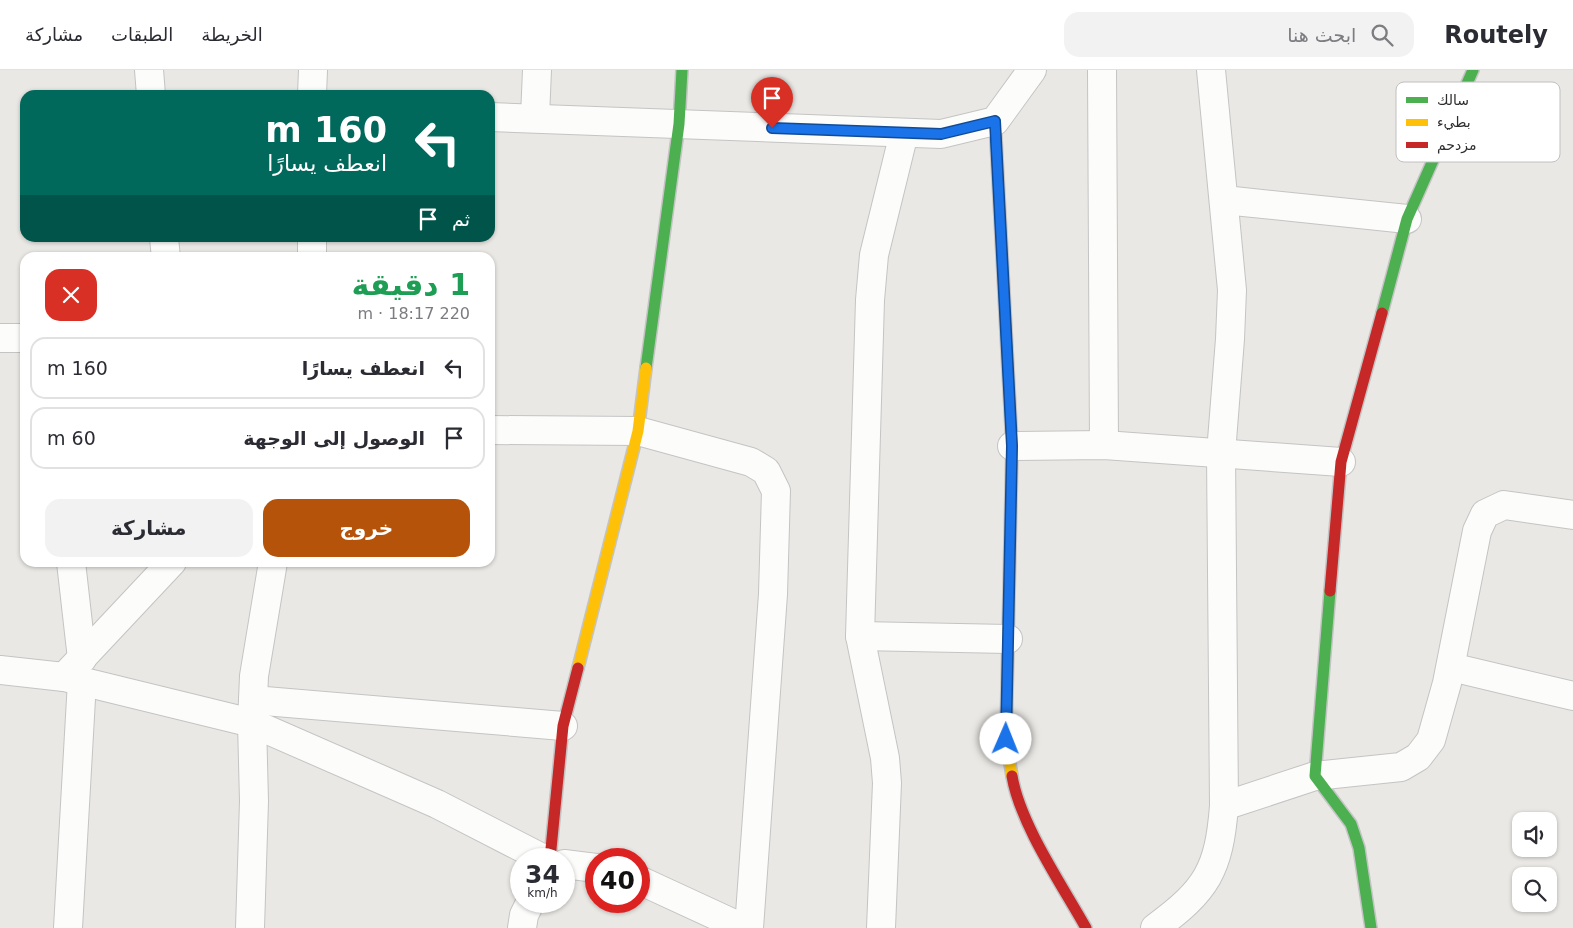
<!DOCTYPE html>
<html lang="ar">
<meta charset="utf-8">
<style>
body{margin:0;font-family:"DejaVu Sans",Cairo,sans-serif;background:#f2f2f3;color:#2b2b33;direction:rtl;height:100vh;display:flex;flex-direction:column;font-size:19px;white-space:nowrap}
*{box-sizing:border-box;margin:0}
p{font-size:16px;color:#7c7c81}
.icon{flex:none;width:28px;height:28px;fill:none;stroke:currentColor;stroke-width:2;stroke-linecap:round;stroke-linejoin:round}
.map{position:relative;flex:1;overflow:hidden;direction:ltr}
.side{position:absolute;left:20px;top:182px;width:475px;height:315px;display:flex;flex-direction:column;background:#fff;border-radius:15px;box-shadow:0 1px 4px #0004;direction:rtl}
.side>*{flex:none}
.hud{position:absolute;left:20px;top:20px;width:475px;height:152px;border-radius:15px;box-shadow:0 1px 4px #0004;direction:rtl;background:#00695c;color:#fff;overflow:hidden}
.controls{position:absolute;left:1512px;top:742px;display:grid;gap:10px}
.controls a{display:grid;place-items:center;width:45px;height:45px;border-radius:10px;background:#fff;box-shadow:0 1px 4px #0004;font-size:25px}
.speed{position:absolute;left:510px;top:778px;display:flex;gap:10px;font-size:25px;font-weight:700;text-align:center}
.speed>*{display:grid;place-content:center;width:65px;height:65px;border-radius:50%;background:#fff;box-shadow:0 1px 4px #0004;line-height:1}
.speed small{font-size:12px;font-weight:400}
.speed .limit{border:8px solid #d22;background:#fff;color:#111}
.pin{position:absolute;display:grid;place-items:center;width:42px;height:42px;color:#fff;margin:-51px -21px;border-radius:50% 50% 50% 0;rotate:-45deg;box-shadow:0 0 5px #0007}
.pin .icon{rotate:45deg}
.me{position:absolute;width:55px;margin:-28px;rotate:1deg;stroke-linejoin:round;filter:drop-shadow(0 0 4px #0008)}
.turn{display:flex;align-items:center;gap:18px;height:105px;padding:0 25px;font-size:22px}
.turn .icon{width:65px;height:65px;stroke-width:2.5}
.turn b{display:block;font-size:35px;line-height:42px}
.then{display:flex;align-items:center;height:48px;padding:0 25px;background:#0003;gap:10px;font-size:19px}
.round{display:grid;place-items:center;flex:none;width:52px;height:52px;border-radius:15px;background:#f2f2f3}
.head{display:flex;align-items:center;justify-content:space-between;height:85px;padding:0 25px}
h1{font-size:30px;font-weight:700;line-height:38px;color:#1e9e55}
.cta{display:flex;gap:10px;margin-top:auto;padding:10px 25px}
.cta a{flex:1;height:58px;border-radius:15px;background:#b45309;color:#fff;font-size:20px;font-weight:700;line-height:58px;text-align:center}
.cta a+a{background:#f2f2f3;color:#2b2b33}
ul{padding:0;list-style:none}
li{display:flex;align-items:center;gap:15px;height:62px;margin:0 10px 8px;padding:0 15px;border:2px solid #e1e1e2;border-radius:15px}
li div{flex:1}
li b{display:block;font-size:19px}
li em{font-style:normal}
header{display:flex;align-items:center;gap:30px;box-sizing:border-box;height:70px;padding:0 25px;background:#fff;border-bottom:1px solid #e1e1e2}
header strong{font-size:24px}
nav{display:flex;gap:28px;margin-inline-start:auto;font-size:18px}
.search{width:350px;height:45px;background:#f2f2f3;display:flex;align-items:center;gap:12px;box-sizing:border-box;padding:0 18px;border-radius:15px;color:#7c7c81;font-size:19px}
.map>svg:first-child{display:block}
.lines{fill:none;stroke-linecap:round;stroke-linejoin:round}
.street-casing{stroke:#c4c4c4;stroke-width:30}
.fast-casing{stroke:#c4c4c4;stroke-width:14}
.slow-casing{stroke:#c4c4c4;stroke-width:14}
.jam-casing{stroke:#c4c4c4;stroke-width:14}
.street{stroke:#fcfcfb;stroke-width:28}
.fast{stroke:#4caf50;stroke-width:11}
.slow{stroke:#ffc107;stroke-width:11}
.jam{stroke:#c62828;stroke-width:11}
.route-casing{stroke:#114b97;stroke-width:12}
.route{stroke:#1a73e8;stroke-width:9}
.key{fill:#fff;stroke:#c0c0c0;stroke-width:1}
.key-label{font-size:14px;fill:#2d2d2d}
</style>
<header>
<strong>Routely</strong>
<div class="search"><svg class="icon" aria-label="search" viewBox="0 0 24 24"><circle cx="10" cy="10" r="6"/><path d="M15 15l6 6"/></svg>ابحث هنا</div>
<nav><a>الخريطة</a><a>الطبقات</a><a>مشاركة</a></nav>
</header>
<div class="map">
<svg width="1573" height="858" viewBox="0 0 1573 858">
<rect width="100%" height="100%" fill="#eae8e4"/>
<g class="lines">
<!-- street casing -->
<g class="street-casing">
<g id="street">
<path d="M149 0 151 25"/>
<path d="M1102 0 1104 375"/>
<path d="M312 25 313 0"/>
<path d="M490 47 941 64 995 51 1032 0"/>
<path d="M535 47 537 0"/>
<path d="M1224 130 1407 149"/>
<path d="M164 168 166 188"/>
<path d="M312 188V168"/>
<path d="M0 268H25"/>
<path d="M490 360 638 361 751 392 766 401 776 421 773 524 749 858"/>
<path d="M1012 376 1104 375 1341 392"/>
<path d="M71 492 82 589"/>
<path d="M860 566 1008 569"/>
<path d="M1451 597 1573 626"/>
<path d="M0 600 64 607 252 653 437 734 544 789"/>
<path d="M64 607 172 492"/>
<path d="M253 630 563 656"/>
<path d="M1224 736 1315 706 1401 697 1418 687 1431 670 1447 613 1477 461 1485 444 1504 435 1573 445"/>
<path d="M564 794 596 798"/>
<path d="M639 810 743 858"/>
<path d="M68 858 82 611"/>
<path d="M250 858 254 731 252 653 254 606 273 492"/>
<path d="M522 858 524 845 531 831"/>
<path d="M881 858 887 713 885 688 860 566 870 230 874 185 904 63"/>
<path d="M1155 858C1207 820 1219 800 1224 736L1221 383 1230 269 1232 220 1211 0"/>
</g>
</g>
<!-- fast casing -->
<g class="fast-casing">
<g id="fast">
<path d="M995 51 1012 376"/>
<path d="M1382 243 1407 149 1473 0"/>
<path d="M646 298 679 54 682 0"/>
<path d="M1330 521 1315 706 1351 754 1359 778 1371 858"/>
</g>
</g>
<!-- slow casing -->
<g class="slow-casing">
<g id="slow">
<path d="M1012 376 1006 669 1012 706"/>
<path d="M578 598 638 361 646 298"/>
</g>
</g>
<!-- jam casing -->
<g class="jam-casing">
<g id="jam">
<path d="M1330 521 1341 392 1382 243"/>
<path d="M1012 706C1020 754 1062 815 1086 858"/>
<path d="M550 789 563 656 578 598"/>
</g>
</g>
<!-- street -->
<use href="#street" class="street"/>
<!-- fast -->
<use href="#fast" class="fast"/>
<!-- slow -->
<use href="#slow" class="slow"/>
<!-- jam -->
<use href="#jam" class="jam"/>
</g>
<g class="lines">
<!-- route casing -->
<g class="route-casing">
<path id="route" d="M772 58 941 64 995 51 1012 376 1006 669"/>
</g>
<!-- route -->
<use href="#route" class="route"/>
</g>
<!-- legend -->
<rect x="1396" y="12" width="164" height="80" rx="8" class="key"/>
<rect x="1406" y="27" width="22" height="6" fill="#4caf50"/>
<rect x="1406" y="49" width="22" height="7" fill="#ffc107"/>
<rect x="1406" y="72" width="22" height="6" fill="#c62828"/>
<g class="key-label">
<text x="1437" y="35">سالك</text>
<text x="1437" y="57">بطيء</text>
<text x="1437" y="80">مزدحم</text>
</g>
</svg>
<div class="controls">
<a><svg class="icon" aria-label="sound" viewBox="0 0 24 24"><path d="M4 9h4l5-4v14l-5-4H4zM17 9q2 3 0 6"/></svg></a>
<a><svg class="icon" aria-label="search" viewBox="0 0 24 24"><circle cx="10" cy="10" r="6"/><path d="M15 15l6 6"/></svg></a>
</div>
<div class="speed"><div>34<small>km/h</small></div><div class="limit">40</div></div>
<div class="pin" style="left:772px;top:58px;background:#d93025"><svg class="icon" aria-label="arrive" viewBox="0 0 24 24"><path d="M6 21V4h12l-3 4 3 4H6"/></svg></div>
<svg class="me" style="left:1006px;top:669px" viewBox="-20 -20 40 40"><circle r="19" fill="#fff"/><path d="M0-13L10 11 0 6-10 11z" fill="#1a73e8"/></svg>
<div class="hud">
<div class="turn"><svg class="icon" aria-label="left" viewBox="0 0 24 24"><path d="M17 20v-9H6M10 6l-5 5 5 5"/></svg><div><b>160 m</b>انعطف يسارًا</div></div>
<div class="then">ثم<svg class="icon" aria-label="arrive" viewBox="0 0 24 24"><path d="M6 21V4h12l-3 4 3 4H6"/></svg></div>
</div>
<section class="side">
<div class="head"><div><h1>1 دقيقة</h1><p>220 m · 18:17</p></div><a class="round" style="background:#d93025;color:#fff"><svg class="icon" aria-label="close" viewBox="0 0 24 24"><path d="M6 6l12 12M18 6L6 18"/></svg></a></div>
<ul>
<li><svg class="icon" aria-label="left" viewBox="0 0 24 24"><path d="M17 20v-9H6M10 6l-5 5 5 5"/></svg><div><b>انعطف يسارًا</b></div><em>160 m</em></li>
<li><svg class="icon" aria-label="arrive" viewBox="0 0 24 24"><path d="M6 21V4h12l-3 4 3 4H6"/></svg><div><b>الوصول إلى الوجهة</b></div><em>60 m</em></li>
</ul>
<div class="cta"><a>خروج</a><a>مشاركة</a></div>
</section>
</div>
